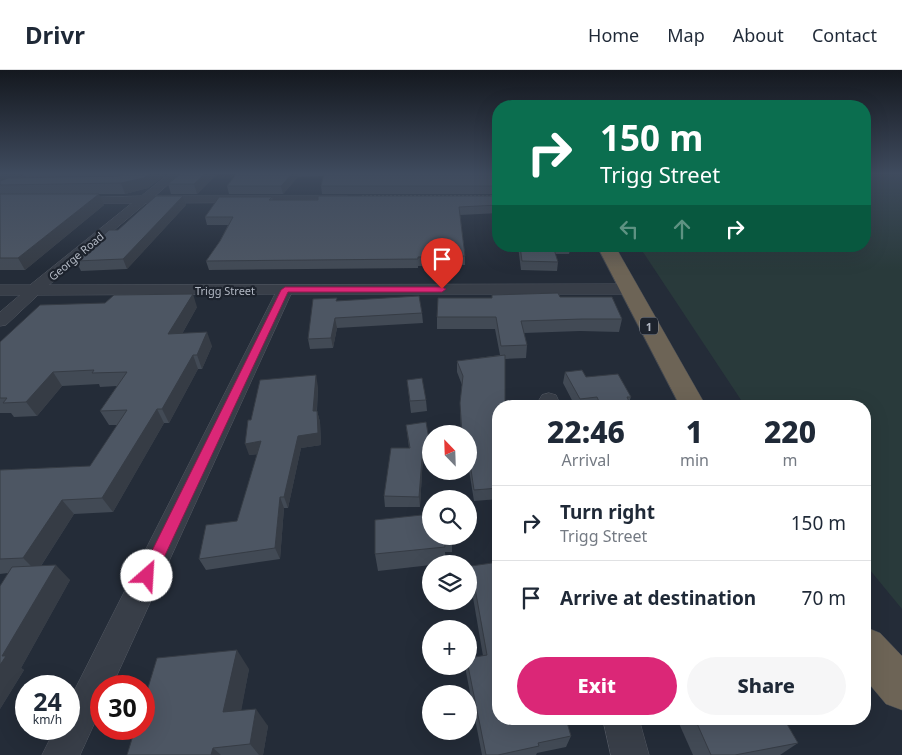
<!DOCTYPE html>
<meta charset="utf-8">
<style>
body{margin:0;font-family:"Noto Sans",sans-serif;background:#f6f6f7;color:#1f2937;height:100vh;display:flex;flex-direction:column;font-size:19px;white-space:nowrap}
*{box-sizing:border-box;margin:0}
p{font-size:16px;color:#747a83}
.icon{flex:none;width:28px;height:28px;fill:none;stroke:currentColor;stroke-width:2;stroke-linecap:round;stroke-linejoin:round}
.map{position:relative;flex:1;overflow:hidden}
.panel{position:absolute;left:492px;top:330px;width:379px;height:325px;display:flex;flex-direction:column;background:#fff;border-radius:20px;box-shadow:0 5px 20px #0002}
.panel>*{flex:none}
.banner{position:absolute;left:492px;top:30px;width:379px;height:152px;border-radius:20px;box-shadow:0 5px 20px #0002;background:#0b6e4f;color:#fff;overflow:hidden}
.needle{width:32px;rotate:337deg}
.tools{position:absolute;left:422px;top:355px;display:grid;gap:10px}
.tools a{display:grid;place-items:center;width:55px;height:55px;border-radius:50%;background:#fff;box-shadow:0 5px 20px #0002;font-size:25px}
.speed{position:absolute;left:15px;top:605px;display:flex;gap:10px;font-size:25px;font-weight:700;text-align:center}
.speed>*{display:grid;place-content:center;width:65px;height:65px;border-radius:50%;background:#fff;box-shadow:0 5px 20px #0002;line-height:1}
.speed small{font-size:12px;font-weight:400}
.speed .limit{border:8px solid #d22;background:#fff;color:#111}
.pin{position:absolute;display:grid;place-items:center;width:42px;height:42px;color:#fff;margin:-51px -21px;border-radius:50% 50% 50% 0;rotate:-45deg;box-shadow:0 0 5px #0007}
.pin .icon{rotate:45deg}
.me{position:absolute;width:55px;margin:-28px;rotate:26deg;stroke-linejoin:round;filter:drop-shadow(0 0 4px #0008)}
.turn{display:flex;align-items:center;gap:18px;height:105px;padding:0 25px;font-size:22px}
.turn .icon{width:65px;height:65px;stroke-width:2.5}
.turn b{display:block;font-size:35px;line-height:42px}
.lanes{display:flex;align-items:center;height:48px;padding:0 25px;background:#0003;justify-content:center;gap:25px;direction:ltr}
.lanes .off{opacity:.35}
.eta{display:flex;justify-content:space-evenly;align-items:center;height:85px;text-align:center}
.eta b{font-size:30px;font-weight:800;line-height:35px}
.action{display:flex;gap:10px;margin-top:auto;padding:10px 25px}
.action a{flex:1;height:58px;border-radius:30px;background:#db2777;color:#fff;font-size:20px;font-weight:800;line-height:58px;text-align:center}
.action a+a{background:#f6f6f7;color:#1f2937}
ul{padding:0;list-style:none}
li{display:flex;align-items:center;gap:15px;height:75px;padding:0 25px;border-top:1px solid #e0e1e3}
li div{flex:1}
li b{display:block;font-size:19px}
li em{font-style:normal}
header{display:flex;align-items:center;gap:30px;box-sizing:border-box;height:70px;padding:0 25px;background:#fff;border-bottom:1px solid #e0e1e3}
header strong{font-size:24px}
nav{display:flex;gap:28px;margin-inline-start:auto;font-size:18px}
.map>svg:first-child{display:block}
.green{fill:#293a3b}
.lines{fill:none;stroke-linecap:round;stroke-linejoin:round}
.lane-casing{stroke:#535963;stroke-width:1}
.street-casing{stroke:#535963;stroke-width:1}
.highway-casing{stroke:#434953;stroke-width:1}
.path{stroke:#465558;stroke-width:2;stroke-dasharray:2 2;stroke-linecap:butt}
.lane{fill:#383e48;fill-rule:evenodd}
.street{fill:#383e48;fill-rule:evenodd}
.highway{fill:#6d6456;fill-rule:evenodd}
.wall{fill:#424a55;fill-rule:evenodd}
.shaded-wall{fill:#363c45}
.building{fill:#4d5663;stroke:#363c45}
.route{fill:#db2777;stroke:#8e194d}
.labels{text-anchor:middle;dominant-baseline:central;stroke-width:4.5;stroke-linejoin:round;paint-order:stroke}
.far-street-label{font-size:11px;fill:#b3b9c4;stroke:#1d232d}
.shield{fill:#1d232d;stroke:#868c97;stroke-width:1}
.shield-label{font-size:11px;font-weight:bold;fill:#b3b9c4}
</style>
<header>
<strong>Drivr</strong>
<nav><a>Home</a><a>Map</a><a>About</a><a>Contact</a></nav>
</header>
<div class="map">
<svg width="902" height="685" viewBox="0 0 902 685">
<rect width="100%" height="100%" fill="#242c38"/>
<!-- green -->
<path class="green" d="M865 103H902V539L865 494V336H745L639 176H865Z"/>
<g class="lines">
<!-- lane casing -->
<g class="lane-casing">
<path id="lane" d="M29 103H36L0 122V118Z"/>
</g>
<!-- street casing -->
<g class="street-casing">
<g id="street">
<path d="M170 103H181L155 126H347L353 129 347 132 146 133 49 215 629 214 637 219 629 224H291L112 616H101V639L80 685H42L55 659H69V631L275 224 38 225 6 255 0 256V242L20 225H0V215H30L132 133H73L69 132V128L141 126Z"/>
<path d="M549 323 556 325 561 336H541L539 330 542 325Z"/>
<path d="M603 649H639L649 685H611Z"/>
</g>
</g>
<!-- highway casing -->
<g class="highway-casing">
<g id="highway">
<path d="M597 176H615L706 336H680Z"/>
<path d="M865 557 880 563 902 586V640L886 634 865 609Z"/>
</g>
</g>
<!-- path -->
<path class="path" d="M362 126H499"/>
<!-- lane -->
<use href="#lane" class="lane"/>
<!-- street -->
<use href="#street" class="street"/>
<!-- highway -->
<use href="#highway" class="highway"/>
</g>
<!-- wall -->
<g class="wall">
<path d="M0 103H168L148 118 125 124H74L104 135 25 200H0ZM24 104 26 108H16Z"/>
<path d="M171 103H218L197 124H171L168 114 173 109Z"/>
<path d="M237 103H499V124H322L321 116 324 106 298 107 283 124H229L227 116Z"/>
<path d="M183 126 186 135 127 199 81 201 76 191 118 160Z"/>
<path d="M499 126V143L460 145 465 186V195L418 196V198L209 200 206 191 220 171 228 155H207L205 147 272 127 273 130Z"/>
<path d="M518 176H571L569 184H555L558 192 557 201 521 200Z"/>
<path d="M492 225 560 227 622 249 619 262 580 261 524 263 527 275 526 288 505 289 499 336V429L474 431 469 400V364H461L460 333 462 315 457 302V291L500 285 495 259H437V247L492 228Z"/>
<path d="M337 231 422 243 423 253 337 258 333 278 310 279 308 269Z"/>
<path d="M197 237 182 264 212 276 202 299H198L169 353H164L113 442 74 444 41 496 70 510 21 598 24 600 0 639 8 503 0 504V400L90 396 118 355H109L100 341 117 316 100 317 99 314 62 316 37 346 14 347 11 343H0V272Z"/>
<path d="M565 302 586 307 631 327 629 332 631 336H575L563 313Z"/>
<path d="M407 310 426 330 427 341 411 343Z"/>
<path d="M318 317 317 341 320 352 321 375 301 378 288 438H284L280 489 206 500 199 489 237 451 258 384 249 385 251 350Z"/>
<path d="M406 355 430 375 431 385 423 386 420 437H385L384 426 409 378Z"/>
<path d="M431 466H452V482H445L446 493 431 494V495L378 501 375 484Z"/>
<path d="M471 496 571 666 566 677 537 683 536 685H482L466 602V596H469L483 586 470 510Z"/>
<path d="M249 599 241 640 268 656 263 685H127Z"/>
<path d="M677 649H784L798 673 780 685H693Z"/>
</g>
<!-- shaded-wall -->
<g class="shaded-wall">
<path d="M0 103H23L24 104 0 115Z"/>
<path d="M151 103H168L148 118 125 124 121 113Z"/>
<path d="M171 103H188L174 112Z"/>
<path d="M206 103H218L197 124 194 114Z"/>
<path d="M293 103H297L298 107 283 124 281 116Z"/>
<path d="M99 124 104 135 25 200 18 188Z"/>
<path d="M183 126 186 135 127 199 123 189Z"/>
<path d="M193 224 197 237 174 278 168 264Z"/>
<path d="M335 248 337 258 333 278 331 268Z"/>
<path d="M207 262 212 276 202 299 197 285Z"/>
<path d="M193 285 198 299 169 353 162 339Z"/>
<path d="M53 302 62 316 37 346 26 332Z"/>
<path d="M316 305 318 317 316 353 313 341Z"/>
<path d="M157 339 164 353 113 442 102 428Z"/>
<path d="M317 341 320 352 321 375 301 378 288 438 284 427 298 366Z"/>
<path d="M261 371 266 383 249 385 245 374Z"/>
<path d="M423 376V386L420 437 419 427Z"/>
<path d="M280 427 284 438 280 489 275 478Z"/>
<path d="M62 430 74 444 37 502 23 488Z"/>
<path d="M56 495 70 510 21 598 24 600 0 639V595L2 586Z"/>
<path d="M237 580 249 599 238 658 223 642Z"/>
<path d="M256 639 268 656 263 685H259L250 674Z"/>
<path d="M213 678 221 685H211Z"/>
</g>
<!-- building -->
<g class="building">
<path d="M124 103H151L144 108 121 113 0 115V111L8 108 120 106Z"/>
<path d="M181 103H206L194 114H168Z"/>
<path d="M237 103H293L281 116H227Z"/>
<path d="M324 103H499V116H321Z"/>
<path d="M0 124H99L18 188H0Z"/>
<path d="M156 126H183L123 189 76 191 109 160H118Z"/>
<path d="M318 126H499V135L459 137 465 186 418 187V189L206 191 220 171 233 147H205L219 127H272L269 130H318Z"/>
<path d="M520 176H553L558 192 522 191Z"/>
<path d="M558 223 560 227H612L622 249H582L521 251 527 275 501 276 496 247H437L438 228H492V225Z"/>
<path d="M193 224 168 264 207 262 197 285H193L162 339H157L102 428 62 430 23 488 0 489V400L90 396 127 340 100 341 127 302 92 303 94 300 53 302 26 332 3 333 7 328H0V272L40 235 105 233 114 225Z"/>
<path d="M419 226 422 243 335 248 331 268 308 269 313 229 337 228 336 231Z"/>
<path d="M505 285V336H499V418L474 420 469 386V364H462L460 333 463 306 457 291Z"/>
<path d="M582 300 586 307 618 304 631 327H627L631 336H601L597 327 580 329 565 302Z"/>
<path d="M316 305 313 341H317L318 363 298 366 284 427H280L275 478 199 489 206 455 237 451 261 371 245 374 248 350H251L260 310Z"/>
<path d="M422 308 426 330 410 331 407 310Z"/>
<path d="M426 352 430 375 423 376 419 427 384 426 391 378H410L406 355Z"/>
<path d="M431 444V466H444L445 477 375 484V450Z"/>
<path d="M499 492V649H566L571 666 538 673 539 676 498 685H486L468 596H469V588L487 585 471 496Z"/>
<path d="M56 495 2 586H6L0 595V516L12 497Z"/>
<path d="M237 580 223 642 256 639 250 674 213 678 211 685H127L135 659H144V631L157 588Z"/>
<path d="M695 649H784L798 673 735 685H711Z"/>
</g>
<!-- sky -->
<linearGradient id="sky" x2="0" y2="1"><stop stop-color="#14181f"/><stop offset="0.52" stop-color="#3f4b5e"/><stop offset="1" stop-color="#3f4b5e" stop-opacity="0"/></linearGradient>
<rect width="902" height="199" fill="url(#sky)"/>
<!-- route -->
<path class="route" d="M285 217H442L446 219 442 222H288L153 511 147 513 142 511 140 506 142 501 281 220Z"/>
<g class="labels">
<!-- far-street labels -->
<g class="far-street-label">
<text transform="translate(76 186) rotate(-40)">George Road</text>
<text x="225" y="220">Trigg Street</text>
</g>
<!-- shield labels -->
<rect class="shield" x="640" y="247.5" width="18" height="17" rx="4"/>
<g class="shield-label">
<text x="649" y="256">1</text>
</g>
</g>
</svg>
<div class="tools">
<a><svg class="needle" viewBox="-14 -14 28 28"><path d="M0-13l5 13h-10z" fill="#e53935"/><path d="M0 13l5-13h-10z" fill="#747a83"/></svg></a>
<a><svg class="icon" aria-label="search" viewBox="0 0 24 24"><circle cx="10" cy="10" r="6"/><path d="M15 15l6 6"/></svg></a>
<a><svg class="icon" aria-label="layers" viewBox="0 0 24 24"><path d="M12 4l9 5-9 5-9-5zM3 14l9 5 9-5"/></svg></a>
<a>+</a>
<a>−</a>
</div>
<div class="speed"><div>24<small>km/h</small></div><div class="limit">30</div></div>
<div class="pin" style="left:442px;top:219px;background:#d93025"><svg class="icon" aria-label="arrive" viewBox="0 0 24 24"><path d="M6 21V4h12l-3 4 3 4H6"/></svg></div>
<svg class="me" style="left:147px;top:506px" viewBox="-20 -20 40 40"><circle r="19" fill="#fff"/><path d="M0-13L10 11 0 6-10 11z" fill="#db2777"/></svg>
<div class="banner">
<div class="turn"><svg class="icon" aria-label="right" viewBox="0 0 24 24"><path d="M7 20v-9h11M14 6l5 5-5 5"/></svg><div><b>150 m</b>Trigg Street</div></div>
<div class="lanes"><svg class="icon off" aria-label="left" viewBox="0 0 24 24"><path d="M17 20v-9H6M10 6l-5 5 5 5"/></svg><svg class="icon off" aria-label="ahead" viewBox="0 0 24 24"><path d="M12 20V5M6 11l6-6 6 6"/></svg><svg class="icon" aria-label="right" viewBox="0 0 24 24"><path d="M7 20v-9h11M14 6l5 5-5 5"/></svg></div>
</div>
<section class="panel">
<div class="eta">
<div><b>22:46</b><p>Arrival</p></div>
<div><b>1</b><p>min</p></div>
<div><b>220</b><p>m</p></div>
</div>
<ul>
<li><svg class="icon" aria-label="right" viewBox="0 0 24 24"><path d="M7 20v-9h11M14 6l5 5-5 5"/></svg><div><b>Turn right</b><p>Trigg Street</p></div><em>150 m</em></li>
<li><svg class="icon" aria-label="arrive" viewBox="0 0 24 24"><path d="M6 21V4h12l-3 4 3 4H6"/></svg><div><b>Arrive at destination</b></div><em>70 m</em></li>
</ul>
<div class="action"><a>Exit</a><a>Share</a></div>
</section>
</div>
